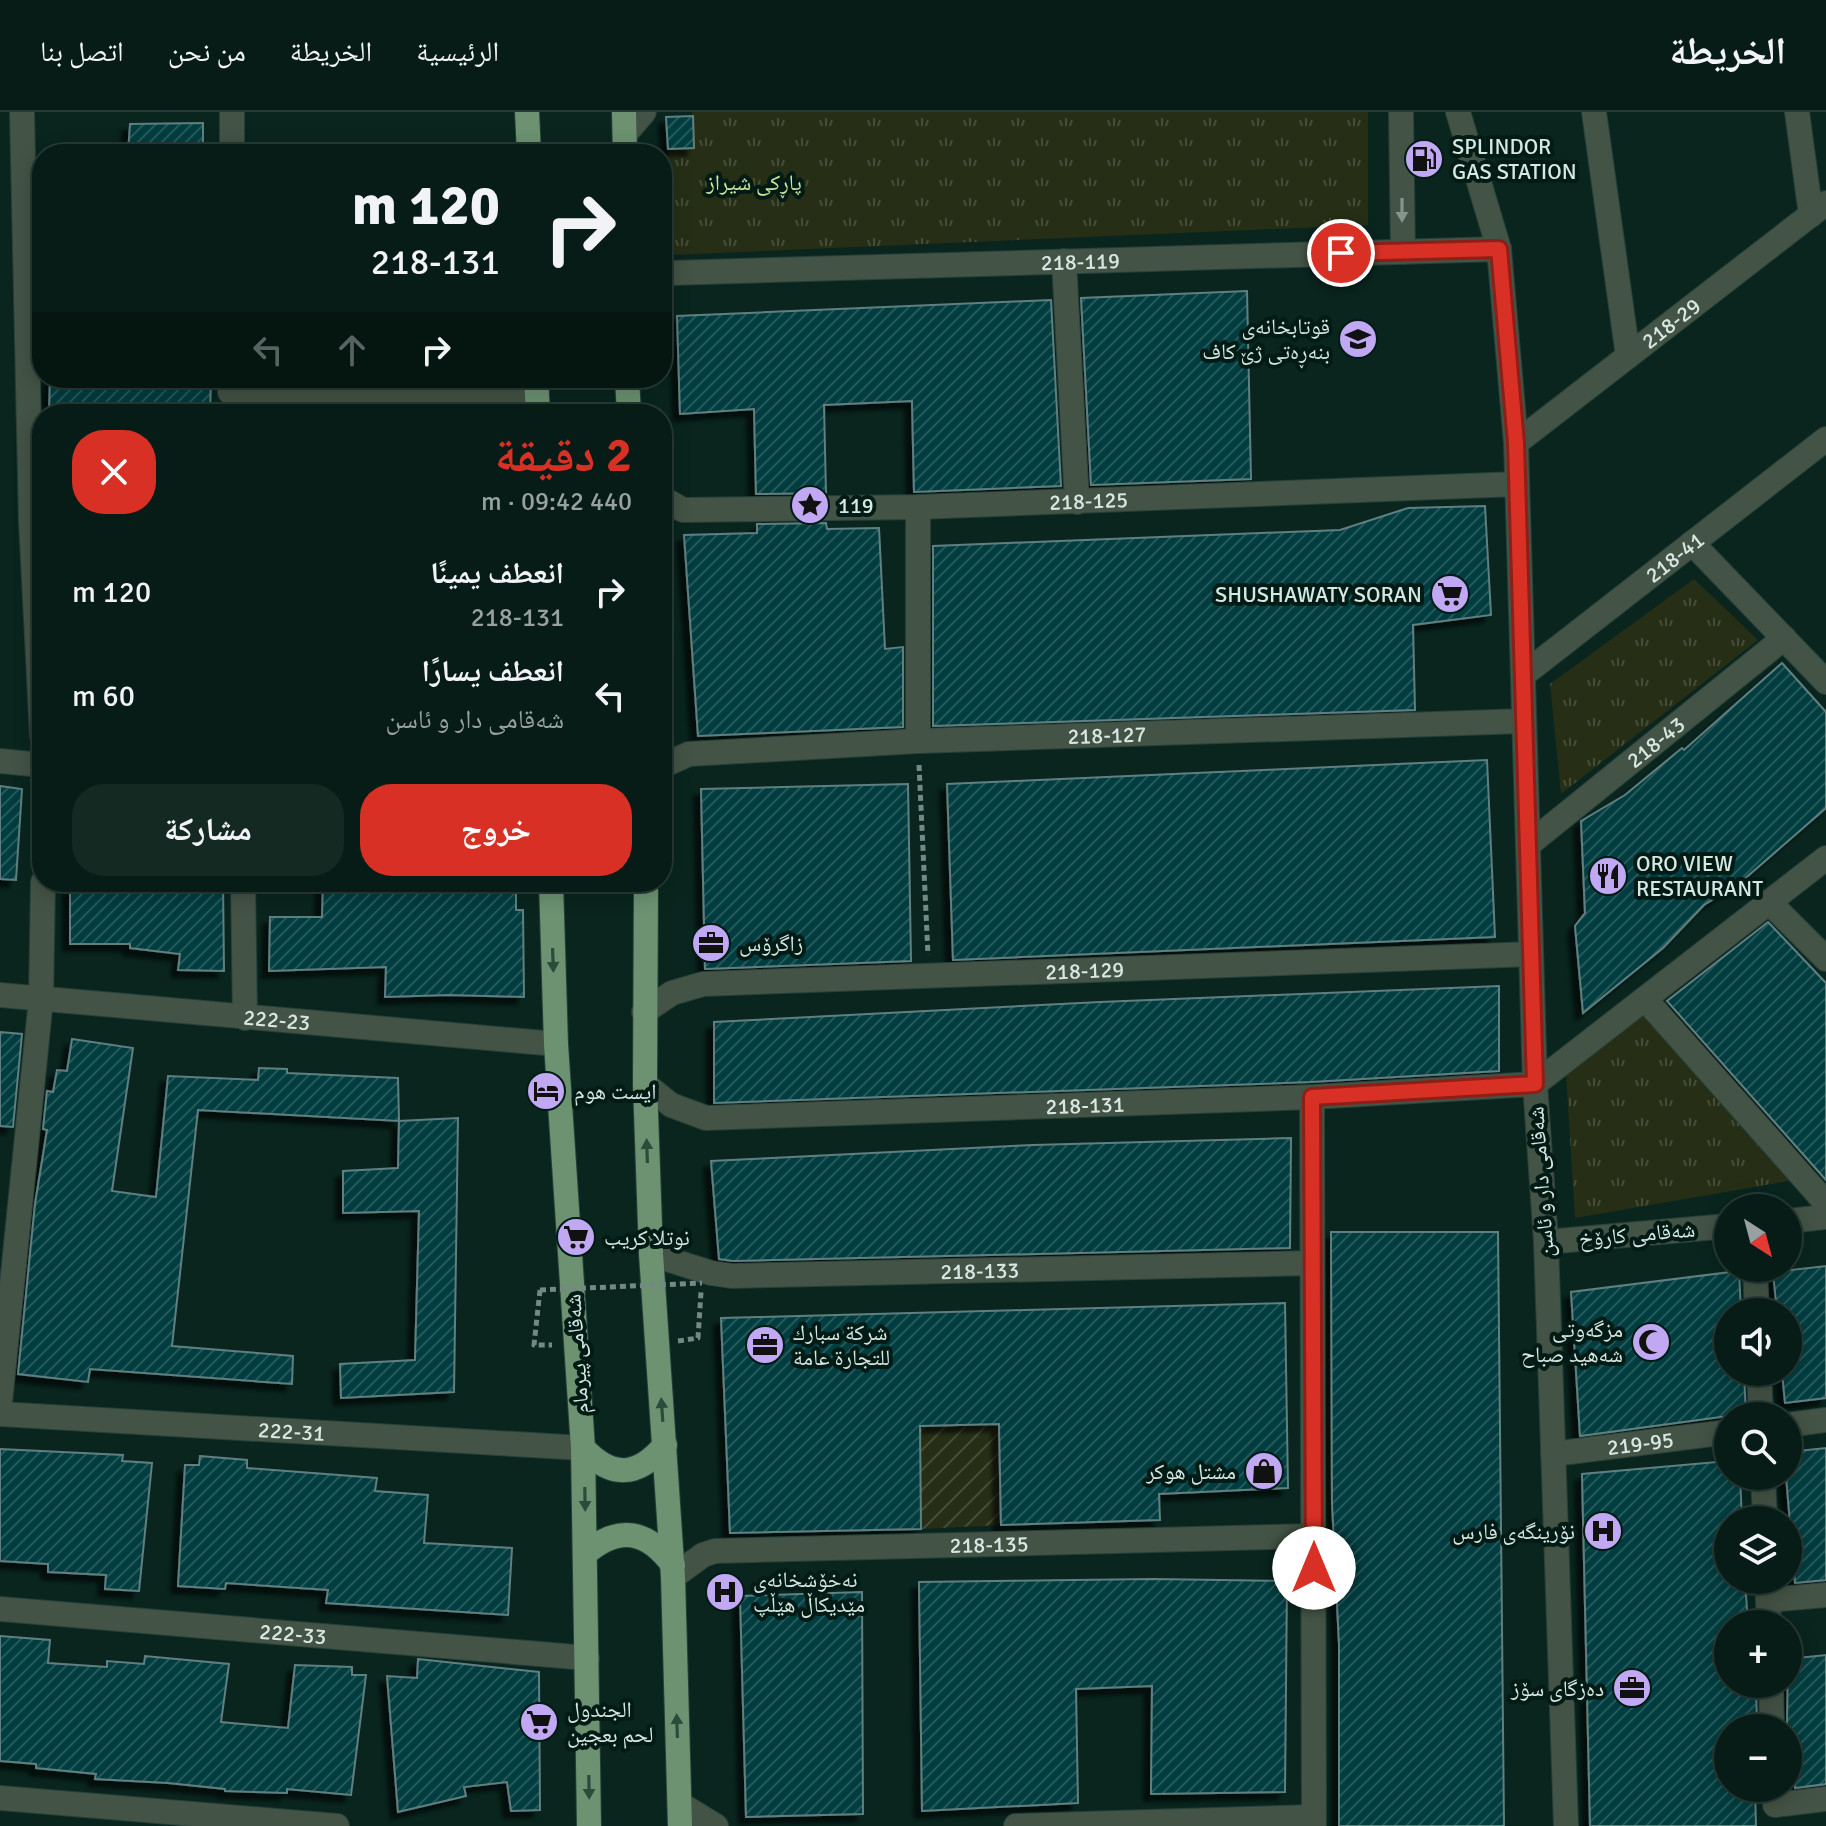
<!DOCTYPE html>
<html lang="ar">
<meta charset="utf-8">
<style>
body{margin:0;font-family:Signika,"Noto Naskh Arabic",sans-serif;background:#152923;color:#f1f3f6;direction:rtl;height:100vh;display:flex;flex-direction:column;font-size:30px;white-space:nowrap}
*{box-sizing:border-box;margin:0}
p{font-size:26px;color:#98a1a1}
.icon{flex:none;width:44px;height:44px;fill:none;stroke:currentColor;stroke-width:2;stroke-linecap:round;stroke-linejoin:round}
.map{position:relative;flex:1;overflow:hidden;direction:ltr}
.drawer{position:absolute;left:32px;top:292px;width:640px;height:488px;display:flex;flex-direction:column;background:#071c16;border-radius:32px;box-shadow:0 4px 20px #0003,0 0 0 2px #283a35;direction:rtl}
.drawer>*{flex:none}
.top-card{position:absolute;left:32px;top:32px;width:640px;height:244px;border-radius:32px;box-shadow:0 4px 20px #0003,0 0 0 2px #283a35;direction:rtl;background:#071c16;color:#f1f3f6;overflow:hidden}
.needle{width:52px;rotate:144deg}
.controls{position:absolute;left:1714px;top:1082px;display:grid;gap:16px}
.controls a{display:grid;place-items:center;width:88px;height:88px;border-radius:50%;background:#071c16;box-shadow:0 4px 20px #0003,0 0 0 2px #283a35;font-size:40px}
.pin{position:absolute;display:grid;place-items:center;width:68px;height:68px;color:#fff;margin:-34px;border:4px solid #fff;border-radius:50%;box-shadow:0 2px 8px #0007}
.me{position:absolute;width:88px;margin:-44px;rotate:0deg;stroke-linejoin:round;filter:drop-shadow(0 0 6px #0008)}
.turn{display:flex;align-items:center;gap:28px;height:168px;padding:0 40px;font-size:36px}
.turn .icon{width:104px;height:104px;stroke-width:2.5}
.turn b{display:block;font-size:56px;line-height:68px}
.lanes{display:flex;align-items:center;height:76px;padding:0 40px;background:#0003;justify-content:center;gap:40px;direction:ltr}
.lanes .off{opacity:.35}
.round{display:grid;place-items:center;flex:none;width:84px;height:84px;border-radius:32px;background:#152923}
.overview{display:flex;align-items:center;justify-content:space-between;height:136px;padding:0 40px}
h1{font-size:48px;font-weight:800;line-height:60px;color:#d93025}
.button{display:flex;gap:16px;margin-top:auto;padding:16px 40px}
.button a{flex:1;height:92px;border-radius:32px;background:#d93025;color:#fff;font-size:32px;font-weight:800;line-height:92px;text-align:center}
.button a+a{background:#152923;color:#f1f3f6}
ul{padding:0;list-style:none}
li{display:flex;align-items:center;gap:24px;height:104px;padding:0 40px}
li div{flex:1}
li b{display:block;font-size:30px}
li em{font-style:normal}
header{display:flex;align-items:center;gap:48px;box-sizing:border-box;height:112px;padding:0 40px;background:#071c16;border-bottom:2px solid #283a35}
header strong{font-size:38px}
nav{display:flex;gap:44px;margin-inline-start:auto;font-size:28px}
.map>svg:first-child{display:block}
.grass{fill:url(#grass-tufts)}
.garden{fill:url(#garden-furrows)}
.building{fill:url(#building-hatch);stroke:#607f80;stroke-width:2;filter:url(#shadow)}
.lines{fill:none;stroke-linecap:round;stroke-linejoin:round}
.minor-casing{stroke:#264039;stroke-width:26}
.tertiary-casing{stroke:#264039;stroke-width:26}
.trunk-casing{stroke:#264039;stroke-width:26}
.path{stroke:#738983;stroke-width:5;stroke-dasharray:6 4;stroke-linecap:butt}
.minor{stroke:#435345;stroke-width:24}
.tertiary{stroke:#435345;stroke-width:24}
.trunk{stroke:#6c9272;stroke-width:24}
.path-bridge{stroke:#738983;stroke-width:5;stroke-dasharray:6 4;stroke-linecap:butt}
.oneway{fill:#86968c}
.oneway2{fill:#2c4b3a}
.route-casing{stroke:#8d1f18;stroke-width:20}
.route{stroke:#d93025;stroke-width:14}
.labels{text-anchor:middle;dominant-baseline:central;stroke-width:8;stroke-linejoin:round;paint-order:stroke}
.poi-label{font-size:22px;fill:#d7e7e2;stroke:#021b15;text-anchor:start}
.park-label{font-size:22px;fill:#cde69e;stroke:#021b15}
.street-label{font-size:22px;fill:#d7e7e2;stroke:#021b15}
</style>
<header>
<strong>الخريطة</strong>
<nav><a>الرئيسية</a><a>الخريطة</a><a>من نحن</a><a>اتصل بنا</a></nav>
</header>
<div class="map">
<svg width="1826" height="1714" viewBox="0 0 1826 1714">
<defs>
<pattern id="grass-tufts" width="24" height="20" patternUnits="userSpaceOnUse" patternTransform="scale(2)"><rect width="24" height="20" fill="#262f16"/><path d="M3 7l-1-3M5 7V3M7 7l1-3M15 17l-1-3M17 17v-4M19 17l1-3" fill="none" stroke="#454d38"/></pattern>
<pattern id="garden-furrows" width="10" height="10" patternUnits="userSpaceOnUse" patternTransform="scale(2)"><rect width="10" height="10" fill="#262f16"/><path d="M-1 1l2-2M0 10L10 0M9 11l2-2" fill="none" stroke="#454d38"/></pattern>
<pattern id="building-hatch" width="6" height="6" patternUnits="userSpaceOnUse" patternTransform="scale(2)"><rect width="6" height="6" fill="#023c3f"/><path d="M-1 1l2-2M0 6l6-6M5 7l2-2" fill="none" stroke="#26585a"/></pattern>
<filter id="shadow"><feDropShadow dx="-7" dy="7" stdDeviation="2" flood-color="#0009"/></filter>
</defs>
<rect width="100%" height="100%" fill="#09251e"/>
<!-- grass -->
<g class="grass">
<path d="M692 0H1368V113L669 143 668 37 694 35Z"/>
<path d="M479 297V302H249V299Z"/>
<path d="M1694 467 1758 528 1561 682 1550 572Z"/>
<path d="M1637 893 1794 1068 1575 1106 1566 961Z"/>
</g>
<!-- garden -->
<path class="garden" d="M999 1312 1001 1413 921 1417 920 1315Z"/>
<!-- building -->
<g class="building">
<path d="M693 4 694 36 668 37 666 5Z"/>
<path d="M203 11V42H128L130 12Z"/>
<path d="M1247 179 1251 367 1091 373 1081 186Z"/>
<path d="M1051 188 1061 374 914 380 912 289 824 293 826 381 756 382 754 297 680 302 677 204Z"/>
<path d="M50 266H211L210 302H49Z"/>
<path d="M1485 394 1491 503 1413 513 1415 598 933 614V434L1340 418 1408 396Z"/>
<path d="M826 411 827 417 879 416 885 537 903 535V615L698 624 684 423 757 421V412Z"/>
<path d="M1782 551 1826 600V696L1741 770 1704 793 1663 836 1583 901 1575 814 1585 801 1581 709 1625 683 1682 636 1684 638Z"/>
<path d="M1487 648 1495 825 953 848 947 672Z"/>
<path d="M908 672 911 849 705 857 701 677Z"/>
<path d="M0 674 22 677 16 768 0 767Z"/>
<path d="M70 770H223L224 859 178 858 180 842 130 836V832H70Z"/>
<path d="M323 770H516V798H523L524 885 448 883 385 885 386 855 269 859 270 805H322Z"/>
<path d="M1768 810 1826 871V1068L1667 889Z"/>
<path d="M1499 874V959L1311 970 714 991V910L1100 890Z"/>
<path d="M0 920 22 922 13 1015 0 1014Z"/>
<path d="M72 927 133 936 112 1079 156 1085 168 964 258 968 259 956 287 957V961L398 966 399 1009 198 998 172 1234 293 1244 292 1272 90 1257 88 1270 18 1262 35 1092 47 1018 43 1017 47 979 53 980 57 958 67 959Z"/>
<path d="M458 1006 454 1280 341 1286 340 1252 415 1248 419 1099 343 1101V1059L398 1056 399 1009Z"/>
<path d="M1291 1026 1290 1136 733 1149 719 1147 711 1049 1033 1033Z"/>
<path d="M1331 1120H1498L1504 1714H1339V1532L1332 1391Z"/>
<path d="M1826 1154V1286L1785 1291 1782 1260H1788V1200H1777L1773 1160Z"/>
<path d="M1739 1159 1741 1200H1728V1260H1744L1746 1304H1728L1580 1324 1571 1180Z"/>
<path d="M1285 1191 1288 1376 1159 1382 1160 1408 1001 1413 999 1312 920 1314 921 1417 730 1421 721 1206Z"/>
<path d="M1826 1336V1468L1795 1471 1786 1364 1788 1340Z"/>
<path d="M0 1337 123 1343 122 1349 152 1351 139 1479 105 1477 106 1463 48 1460V1452L0 1449Z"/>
<path d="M200 1344 247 1348V1356L377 1366 375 1379 428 1383 424 1431 512 1436 508 1503 326 1491 328 1478 226 1471 225 1477 178 1474 185 1353H199Z"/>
<path d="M1728 1349V1364H1740L1742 1408H1728V1468H1745L1748 1512H1728V1572H1756L1757 1616H1728V1676H1755L1756 1714H1590L1582 1362Z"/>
<path d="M1153 1467 1287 1469 1285 1680 1151 1682 1152 1574 1076 1577 1078 1691 922 1699 919 1470Z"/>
<path d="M862 1480 863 1702 746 1705 740 1484Z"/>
<path d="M0 1524 50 1528 48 1551 107 1555V1549L144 1552 145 1544 229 1552 221 1610 288 1616 295 1553 352 1555V1563H366L351 1683 287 1677V1681L225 1679V1677L168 1671 95 1667 96 1662 36 1656V1652L0 1649Z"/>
<path d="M1826 1543V1672L1795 1676 1790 1616H1787L1788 1547Z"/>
<path d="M418 1547 539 1560 540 1698 511 1699 507 1670 464 1675 466 1684 398 1700 387 1564 417 1566Z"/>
</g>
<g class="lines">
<!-- minor casing -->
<g class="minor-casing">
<g id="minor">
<path d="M22 0 31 409 42 623"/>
<path d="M1401 0 1403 140"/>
<path d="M1594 0 1628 244"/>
<path d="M1797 0 1811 103"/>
<path d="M625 22 644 0"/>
<path d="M232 42V0"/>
<path d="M1064 149 1077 390"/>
<path id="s1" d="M662 156 670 161 1499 137"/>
<path d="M230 280 537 278"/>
<path id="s2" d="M1516 331 1826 91"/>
<path id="s3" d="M662 386 683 398 918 395 1517 372"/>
<path d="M918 395V629"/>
<path d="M1692 431 1826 570"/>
<path id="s4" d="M1523 563 1826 327"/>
<path d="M0 649 42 653"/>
<path id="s5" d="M662 654 689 642 918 629 1524 609"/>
<path id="s6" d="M1528 733 1784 526"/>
<path d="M243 770 245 906"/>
<path d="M1769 790 1826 847"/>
<path id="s7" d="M0 883 556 932"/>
<path d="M1645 887 1826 1091"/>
<path id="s8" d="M644 900 672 881 703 872 1531 842"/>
<path id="s9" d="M645 972 671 993 706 1006 1312 985 1535 972 1826 746"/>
<path d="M1312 985 1314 1714"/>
<path id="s10" d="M651 1142 711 1161 732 1164 1312 1151"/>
<path d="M1755 1156 1757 1200"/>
<path d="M1759 1260 1761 1304"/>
<path d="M0 1290 41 887 43 770"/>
<path id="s11" d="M0 1302 583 1336"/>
<path d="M1788 1313 1826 1308"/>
<path id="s12" d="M1553 1342 1728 1320"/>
<path d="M1763 1364 1765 1408"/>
<path id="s13" d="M673 1465 703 1443 715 1439 1314 1424"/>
<path d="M1767 1468 1769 1512"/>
<path d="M1768 1488 1826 1483"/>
<path id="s14" d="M0 1497 587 1546"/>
<path d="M1771 1572 1772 1616"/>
<path d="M680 1692 716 1714"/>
<path d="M1775 1693 1826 1687"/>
<path d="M1016 1714 1313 1705"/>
</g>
</g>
<!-- tertiary casing -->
<g class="tertiary-casing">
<g id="tertiary">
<path d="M1458 0 1499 137 1516 331 1535 972 1546 1130 1566 1714"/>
<path d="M1788 1109 1826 1105"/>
<path d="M1546 1130 1728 1114"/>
<path d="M0 1686 337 1714"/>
</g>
</g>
<!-- trunk casing -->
<g class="trunk-casing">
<g id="trunk">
<path d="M527 0 529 42"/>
<path d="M624 0 625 42"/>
<path d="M536 266 538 302"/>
<path d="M627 266 629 302"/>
<path d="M551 770 556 932 583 1336 589 1714"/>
<path d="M646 770 645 972 651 1142 673 1465 680 1714"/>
<path d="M583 1336C612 1367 638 1365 665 1333"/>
<path d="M586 1441C619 1413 647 1418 673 1453"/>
</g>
</g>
<!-- path -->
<g class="path">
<path d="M919 653 928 843"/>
<path d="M540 1178 534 1233H552"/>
<path d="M678 1229 698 1226 701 1180"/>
</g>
<!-- minor -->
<use href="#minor" class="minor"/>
<!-- tertiary -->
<use href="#tertiary" class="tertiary"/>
<!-- trunk -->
<use href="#trunk" class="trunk"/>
<!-- path-bridge -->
<path class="path-bridge" d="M540 1178 702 1171"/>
</g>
<!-- one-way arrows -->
<defs><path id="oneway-solid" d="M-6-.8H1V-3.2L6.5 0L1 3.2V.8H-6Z" transform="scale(2)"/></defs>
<use class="oneway" href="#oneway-solid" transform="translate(1402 98) rotate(90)"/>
<g class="oneway2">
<use href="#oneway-solid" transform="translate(553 848) rotate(88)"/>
<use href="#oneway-solid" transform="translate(647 1039) rotate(-92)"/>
<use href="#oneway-solid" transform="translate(662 1298) rotate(-94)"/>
<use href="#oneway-solid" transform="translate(585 1387) rotate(89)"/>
<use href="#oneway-solid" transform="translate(677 1614) rotate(-92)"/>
<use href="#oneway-solid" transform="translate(589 1675) rotate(89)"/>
</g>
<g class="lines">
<!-- route casing -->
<g class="route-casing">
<path id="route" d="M1314 1456 1312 985 1535 972 1516 331 1499 137 1341 141"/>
</g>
<!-- route -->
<use href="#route" class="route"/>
</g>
<!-- icons -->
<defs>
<g id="fuel-disc" transform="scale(2)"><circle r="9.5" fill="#c0a8f3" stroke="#021b15"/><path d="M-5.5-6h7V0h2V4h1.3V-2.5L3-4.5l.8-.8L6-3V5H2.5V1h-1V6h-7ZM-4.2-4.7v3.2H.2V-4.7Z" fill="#111"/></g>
<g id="school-disc" transform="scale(2)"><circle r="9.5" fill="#c0a8f3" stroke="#021b15"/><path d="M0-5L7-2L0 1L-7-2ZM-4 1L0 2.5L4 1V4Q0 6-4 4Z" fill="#111"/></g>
<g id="sight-disc" transform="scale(2)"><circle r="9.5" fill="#c0a8f3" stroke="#021b15"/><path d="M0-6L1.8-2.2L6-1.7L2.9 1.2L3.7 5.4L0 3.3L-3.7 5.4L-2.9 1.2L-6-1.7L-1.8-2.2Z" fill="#111"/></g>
<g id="supermarket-disc" transform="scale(2)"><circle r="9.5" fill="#c0a8f3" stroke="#021b15"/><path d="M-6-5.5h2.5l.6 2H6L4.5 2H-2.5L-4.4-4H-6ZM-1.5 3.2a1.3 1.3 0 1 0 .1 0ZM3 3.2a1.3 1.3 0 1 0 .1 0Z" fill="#111"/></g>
<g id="restaurant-disc" transform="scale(2)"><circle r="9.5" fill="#c0a8f3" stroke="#021b15"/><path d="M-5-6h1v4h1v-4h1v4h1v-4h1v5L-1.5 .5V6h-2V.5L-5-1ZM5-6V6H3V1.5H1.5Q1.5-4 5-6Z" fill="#111"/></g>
<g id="office-disc" transform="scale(2)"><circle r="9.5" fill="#c0a8f3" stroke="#021b15"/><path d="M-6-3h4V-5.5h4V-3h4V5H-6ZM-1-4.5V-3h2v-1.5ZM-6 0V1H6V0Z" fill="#111"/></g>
<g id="hotel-disc" transform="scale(2)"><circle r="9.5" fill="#c0a8f3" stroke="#021b15"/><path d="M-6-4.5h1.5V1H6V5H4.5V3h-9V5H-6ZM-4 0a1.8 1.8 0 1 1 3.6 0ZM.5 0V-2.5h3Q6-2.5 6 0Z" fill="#111"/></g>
<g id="mosque-disc" transform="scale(2)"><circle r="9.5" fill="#c0a8f3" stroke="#021b15"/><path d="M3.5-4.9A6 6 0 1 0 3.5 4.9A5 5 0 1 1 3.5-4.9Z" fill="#111"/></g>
<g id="shop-disc" transform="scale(2)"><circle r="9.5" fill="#c0a8f3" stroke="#021b15"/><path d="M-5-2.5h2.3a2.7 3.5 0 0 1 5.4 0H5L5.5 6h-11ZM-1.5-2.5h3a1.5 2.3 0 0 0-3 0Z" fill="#111"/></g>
<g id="hospital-disc" transform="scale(2)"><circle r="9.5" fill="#c0a8f3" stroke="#021b15"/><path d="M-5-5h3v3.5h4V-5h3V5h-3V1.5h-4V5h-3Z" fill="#111"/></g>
</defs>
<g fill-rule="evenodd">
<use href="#fuel-disc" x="1424" y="47"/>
<use href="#school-disc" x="1358" y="227"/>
<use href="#sight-disc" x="810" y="393"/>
<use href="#supermarket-disc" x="1450" y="482"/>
<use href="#restaurant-disc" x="1608" y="764"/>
<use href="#office-disc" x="711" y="831"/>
<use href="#hotel-disc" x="546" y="979"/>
<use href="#supermarket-disc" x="576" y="1125"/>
<use href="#mosque-disc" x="1651" y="1230"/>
<use href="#office-disc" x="765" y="1233"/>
<use href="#shop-disc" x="1264" y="1359"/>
<use href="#hospital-disc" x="1603" y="1419"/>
<use href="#hospital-disc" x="725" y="1480"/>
<use href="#office-disc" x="1632" y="1576"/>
<use href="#supermarket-disc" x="539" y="1610"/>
</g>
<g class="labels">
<!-- poi labels -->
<g class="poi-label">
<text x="1452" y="34">SPLINDOR<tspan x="1452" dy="25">GAS STATION</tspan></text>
<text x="1330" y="214" text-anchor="end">قوتابخانەی<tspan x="1330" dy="25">بنەڕەتی ژێ کاف</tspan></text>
<text x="838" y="393">119</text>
<text x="1422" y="482" text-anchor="end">SHUSHAWATY SORAN</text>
<text x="1636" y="751">ORO VIEW<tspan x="1636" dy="25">RESTAURANT</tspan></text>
<text x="739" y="831">زاگرۆس</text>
<text x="574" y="979">ايست هوم</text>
<text x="604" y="1125">نوتلا كريب</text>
<text x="1623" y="1217" text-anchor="end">مزگه‌وتی<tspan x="1623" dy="25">شه‌هید صباح</tspan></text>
<text x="793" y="1220">شركة سبارك<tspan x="793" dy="25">للتجارة عامة</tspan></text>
<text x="1236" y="1359" text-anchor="end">مشتل هوكر</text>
<text x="1575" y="1419" text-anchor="end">نۆرینگەی فارس</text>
<text x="753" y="1467">نەخۆشخانەی<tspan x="753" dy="25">مێدیکاڵ هێڵپ</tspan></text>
<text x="1604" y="1576" text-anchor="end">دەزگای سۆز</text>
<text x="567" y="1597">الجندول<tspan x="567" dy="25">لحم بعجين</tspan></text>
</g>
<!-- park labels -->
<g class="park-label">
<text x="754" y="70">پاڕکی شیراز</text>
</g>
<!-- street labels -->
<g class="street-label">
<text stroke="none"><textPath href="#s1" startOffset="420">218-119</textPath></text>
<text stroke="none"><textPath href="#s2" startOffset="196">218-29</textPath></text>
<text stroke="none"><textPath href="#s3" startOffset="430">218-125</textPath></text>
<text stroke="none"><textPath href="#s4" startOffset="192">218-41</textPath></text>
<text stroke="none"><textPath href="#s5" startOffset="448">218-127</textPath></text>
<text stroke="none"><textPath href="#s6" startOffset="164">218-43</textPath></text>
<text stroke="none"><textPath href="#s8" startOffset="448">218-129</textPath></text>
<text stroke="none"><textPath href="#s7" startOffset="278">222-23</textPath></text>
<text stroke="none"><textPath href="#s9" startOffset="450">218-131</textPath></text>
<text transform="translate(1541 1070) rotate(-94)">شەقامی دار و ئاسن</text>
<text transform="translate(1637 1122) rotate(-5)">شەقامی کارۆخ</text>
<text stroke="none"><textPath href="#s10" startOffset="332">218-133</textPath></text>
<text transform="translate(577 1242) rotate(-94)">شەقامی پیرمام</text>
<text stroke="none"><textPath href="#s11" startOffset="292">222-31</textPath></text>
<text stroke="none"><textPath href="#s12" startOffset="88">219-95</textPath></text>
<text stroke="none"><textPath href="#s13" startOffset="324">218-135</textPath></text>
<text stroke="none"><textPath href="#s14" startOffset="294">222-33</textPath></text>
</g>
</g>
</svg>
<div class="controls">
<a><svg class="needle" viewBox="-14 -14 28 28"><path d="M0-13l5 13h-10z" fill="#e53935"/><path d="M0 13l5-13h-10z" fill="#98a1a1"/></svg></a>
<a><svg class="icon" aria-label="sound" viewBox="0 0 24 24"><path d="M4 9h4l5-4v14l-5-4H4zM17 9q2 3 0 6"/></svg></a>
<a><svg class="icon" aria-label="search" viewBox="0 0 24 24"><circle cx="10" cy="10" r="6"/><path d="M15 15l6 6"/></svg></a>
<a><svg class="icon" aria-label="layers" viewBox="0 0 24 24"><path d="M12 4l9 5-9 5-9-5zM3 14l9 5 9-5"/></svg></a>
<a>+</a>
<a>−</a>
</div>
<div class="pin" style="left:1341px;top:141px;background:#d93025"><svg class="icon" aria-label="arrive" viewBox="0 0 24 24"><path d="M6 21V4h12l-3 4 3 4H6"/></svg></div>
<svg class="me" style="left:1314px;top:1456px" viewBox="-20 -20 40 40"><circle r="19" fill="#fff"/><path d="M0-13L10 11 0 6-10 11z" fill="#d93025"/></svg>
<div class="top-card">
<div class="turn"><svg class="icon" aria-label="right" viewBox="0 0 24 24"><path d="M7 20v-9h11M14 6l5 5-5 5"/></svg><div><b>120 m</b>218-131</div></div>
<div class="lanes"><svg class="icon off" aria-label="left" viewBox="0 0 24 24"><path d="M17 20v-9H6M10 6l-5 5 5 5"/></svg><svg class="icon off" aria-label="ahead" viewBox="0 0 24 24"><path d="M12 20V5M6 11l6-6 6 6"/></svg><svg class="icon" aria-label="right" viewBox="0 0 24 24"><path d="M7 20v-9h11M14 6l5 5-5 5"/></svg></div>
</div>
<section class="drawer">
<div class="overview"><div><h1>2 دقيقة</h1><p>440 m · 09:42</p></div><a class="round" style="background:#d93025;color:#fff"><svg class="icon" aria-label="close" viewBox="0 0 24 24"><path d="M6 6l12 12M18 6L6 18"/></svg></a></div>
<ul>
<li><svg class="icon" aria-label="right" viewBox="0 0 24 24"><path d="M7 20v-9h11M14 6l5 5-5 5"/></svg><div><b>انعطف يمينًا</b><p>218-131</p></div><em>120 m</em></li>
<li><svg class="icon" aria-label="left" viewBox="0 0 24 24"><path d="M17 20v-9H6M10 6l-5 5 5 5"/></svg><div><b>انعطف يسارًا</b><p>شەقامی دار و ئاسن</p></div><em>60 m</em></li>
</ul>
<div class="button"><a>خروج</a><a>مشاركة</a></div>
</section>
</div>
